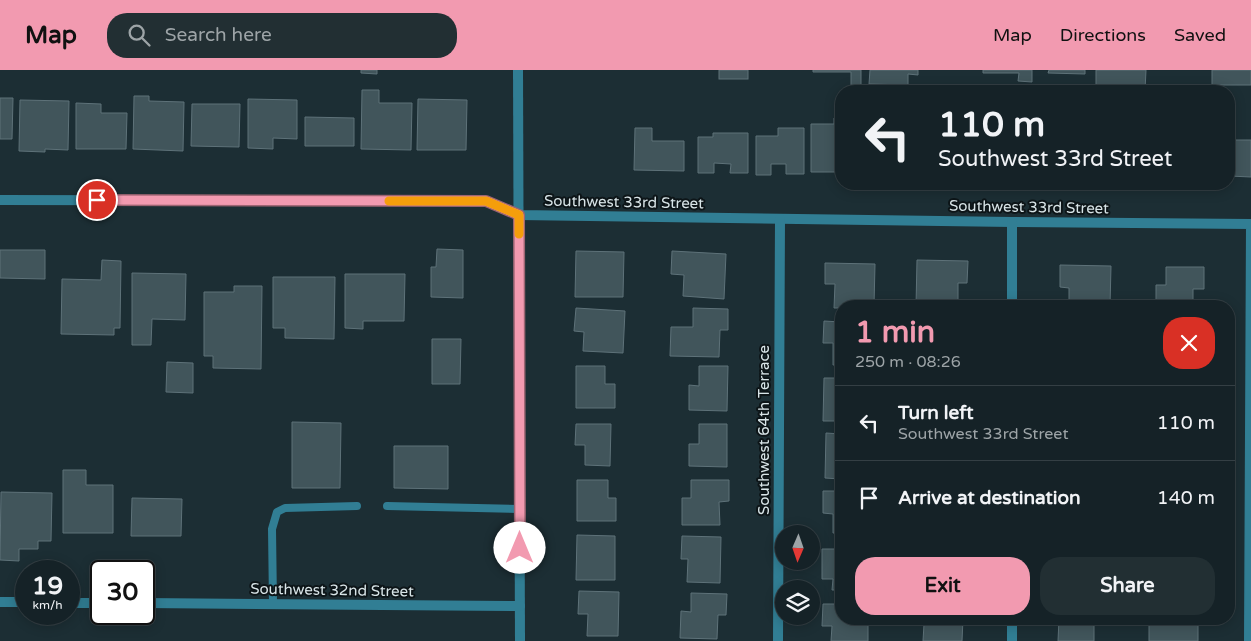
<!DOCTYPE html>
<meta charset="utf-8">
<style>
body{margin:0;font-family:"Varela Round",sans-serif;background:#222f33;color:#f1f3f6;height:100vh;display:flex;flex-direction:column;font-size:19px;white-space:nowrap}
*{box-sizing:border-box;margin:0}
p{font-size:16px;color:#9da4a7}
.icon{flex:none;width:28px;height:28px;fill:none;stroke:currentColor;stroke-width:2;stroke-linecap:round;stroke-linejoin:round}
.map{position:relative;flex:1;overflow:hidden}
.side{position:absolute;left:835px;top:230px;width:400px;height:325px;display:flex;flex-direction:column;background:#152227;border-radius:20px;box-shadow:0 2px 12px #0003,0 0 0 1px #343f44}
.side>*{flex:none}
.top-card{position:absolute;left:835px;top:15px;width:400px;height:105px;border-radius:20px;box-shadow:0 2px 12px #0003,0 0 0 1px #343f44;background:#152227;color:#f1f3f6;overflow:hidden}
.needle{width:32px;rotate:182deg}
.buttons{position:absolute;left:775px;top:455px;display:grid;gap:10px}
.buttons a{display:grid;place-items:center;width:45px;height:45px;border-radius:50%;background:#152227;box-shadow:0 2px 12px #0003,0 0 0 1px #343f44;font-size:25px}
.speed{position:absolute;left:15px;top:490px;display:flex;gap:10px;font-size:25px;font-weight:700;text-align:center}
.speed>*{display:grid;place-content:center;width:65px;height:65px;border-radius:50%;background:#152227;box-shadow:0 2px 12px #0003,0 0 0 1px #343f44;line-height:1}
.speed small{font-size:12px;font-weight:400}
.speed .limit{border:2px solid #111;border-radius:8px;background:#fff;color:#111}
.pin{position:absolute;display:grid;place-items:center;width:42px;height:42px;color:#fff;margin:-21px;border:2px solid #fff;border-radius:50%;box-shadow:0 1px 5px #0007}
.me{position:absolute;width:55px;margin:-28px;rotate:0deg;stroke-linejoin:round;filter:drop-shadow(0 0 4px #0008)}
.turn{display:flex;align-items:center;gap:18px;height:105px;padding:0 20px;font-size:22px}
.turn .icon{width:65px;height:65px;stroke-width:2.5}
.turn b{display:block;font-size:35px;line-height:42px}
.round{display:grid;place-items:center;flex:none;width:52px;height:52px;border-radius:20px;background:#222f33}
.overview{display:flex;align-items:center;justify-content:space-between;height:85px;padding:0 20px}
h1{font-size:30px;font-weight:800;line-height:38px;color:#f29ab0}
.cta{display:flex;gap:10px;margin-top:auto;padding:10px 20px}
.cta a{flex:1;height:58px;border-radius:20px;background:#f29ab0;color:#111;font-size:20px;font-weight:800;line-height:58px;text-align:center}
.cta a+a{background:#222f33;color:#f1f3f6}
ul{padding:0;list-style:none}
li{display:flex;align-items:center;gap:15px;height:75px;padding:0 20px;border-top:1px solid #343f44}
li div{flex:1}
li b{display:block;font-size:19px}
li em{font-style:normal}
header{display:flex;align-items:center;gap:30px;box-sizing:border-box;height:70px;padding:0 25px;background:#f29ab0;color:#111}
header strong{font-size:24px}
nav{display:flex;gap:28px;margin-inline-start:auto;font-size:18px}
.search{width:350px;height:45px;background:#222f33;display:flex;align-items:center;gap:12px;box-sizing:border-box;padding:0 18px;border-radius:20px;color:#9da4a7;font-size:19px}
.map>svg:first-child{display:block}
.building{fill:#41555b;stroke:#5e7279}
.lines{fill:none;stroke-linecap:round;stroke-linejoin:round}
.service{stroke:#317e94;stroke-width:8}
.minor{stroke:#317e94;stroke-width:10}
.route-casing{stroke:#9d6472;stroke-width:12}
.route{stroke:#f29ab0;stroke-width:9}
.slow{stroke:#f59e0b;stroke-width:9}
.labels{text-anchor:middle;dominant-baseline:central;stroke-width:4;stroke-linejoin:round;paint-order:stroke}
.street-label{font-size:15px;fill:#d9e5e8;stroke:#0d1518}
</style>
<header>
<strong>Map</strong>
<div class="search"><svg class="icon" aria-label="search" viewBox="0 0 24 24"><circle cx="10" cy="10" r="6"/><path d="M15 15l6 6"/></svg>Search here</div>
<nav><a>Map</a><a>Directions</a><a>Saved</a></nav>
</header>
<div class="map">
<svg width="1251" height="571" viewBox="0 0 1251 571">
<rect width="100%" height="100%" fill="#1c2e34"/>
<!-- building -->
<g class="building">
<path d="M361 0H377V4L361 3Z"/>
<rect x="719" y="0" width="29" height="9"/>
<path d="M813 0H861V16L851 15V2H813Z"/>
<path d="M870 0H918V5L908 4V15L869 14Z"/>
<path d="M983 0H1032V12L1018 11 1019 3H983Z"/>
<path d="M1049 0H1085V4L1048 3Z"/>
<path d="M1096 0H1146L1145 21 1096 20Z"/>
<rect x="1212" y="0" width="39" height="15"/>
<path d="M362 20H379V33H412L411 80 361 79Z"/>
<path d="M134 26H149V31L184 32 183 81 133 79Z"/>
<path d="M0 28H13L12 69H0Z"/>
<path d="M248 29 297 30V69L273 68V79L248 78Z"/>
<path d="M418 29 467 30 466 80H417Z"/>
<path d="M20 30 69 31 68 80 45 79V82L19 81Z"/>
<path d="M76 33 101 34V43H127L126 79H76Z"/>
<path d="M192 34H240L239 77 191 76Z"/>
<path d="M305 47 354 48V76H305Z"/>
<path d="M834 48H841V102H811V54H834Z"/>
<path d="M635 58H652V71H684V101L634 100Z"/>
<path d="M778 58H804V104H786V94H771V105H756V66H778Z"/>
<path d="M713 63H748V103H730L731 94 714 93V103H698V67H713Z"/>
<path d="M1229 70H1251V107L1229 106Z"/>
<path d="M437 179 463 180V228L431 227V197H436Z"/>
<path d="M0 180H45V209L0 208Z"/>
<path d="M576 181 624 182 623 227H575Z"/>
<path d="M672 181 726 184 724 229 683 226 684 205 671 204Z"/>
<path d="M102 190 121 191 120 258H114V265L61 264 62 209 101 210Z"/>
<path d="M917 190 968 191 967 213H958V236H916Z"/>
<path d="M825 193 875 194 874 236H841V238H834L835 214H825Z"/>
<path d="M1060 195 1111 196 1110 236H1069V218L1060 217Z"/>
<path d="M1166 197H1204V219H1193V236H1156V215H1166Z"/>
<path d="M132 203 186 204 185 250 152 249 151 275H132Z"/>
<path d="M345 204H405L404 251H363V259L345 258Z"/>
<path d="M273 207H335L334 269 285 268V258H273Z"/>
<path d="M234 216H262L261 299 213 298V286H204V222H234Z"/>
<path d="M576 238 625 241 623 283 583 281 584 262 574 261Z"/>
<path d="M693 238 728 239V260H720L719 287 670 286 671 257H693Z"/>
<path d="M824 251 841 252V295H833V273H823Z"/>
<path d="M432 269H461L460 314H432Z"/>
<path d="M167 292 193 293V323L166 322Z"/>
<path d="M576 296H605V314H615V338H576Z"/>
<path d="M699 296H728L727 341 689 340V315L699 316Z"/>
<path d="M824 308H841V351H823Z"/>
<path d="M292 352 341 353 340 418H292Z"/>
<path d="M576 354H611L610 396 585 395V375H575Z"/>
<path d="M699 354H727V397L689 396V374H699Z"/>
<path d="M826 363 841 364V409L825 408Z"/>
<path d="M394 376H448V419L394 418Z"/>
<path d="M63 400H86V415H113V463H63Z"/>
<path d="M577 410H608V428H616V451H577Z"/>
<path d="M691 410H729V431L719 432 720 455H682V428H691Z"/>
<path d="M823 421H841V463H833V444L823 443Z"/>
<path d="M1 422 52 423 51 471H38V479H19V491L0 490Z"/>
<path d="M132 428 182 429 181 466H131Z"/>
<path d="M577 465 615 466V510H576Z"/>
<path d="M682 466 721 467 720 513 687 512 688 489H681Z"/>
<path d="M822 479H841V520H832L833 509H822Z"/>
<path d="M579 521 619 522 618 566H587L588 544H578Z"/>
<path d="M691 523 727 524 726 545H718L717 569 680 568 681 541 691 542Z"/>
<path d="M823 534H841V549H859V551H868V571H831L832 556H822Z"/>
<path d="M933 549H963L962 571H923L924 554H933Z"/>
<path d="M1059 549H1086V554H1094V571H1058Z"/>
<path d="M1170 549H1198V571H1149V555H1170Z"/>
</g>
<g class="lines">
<!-- service -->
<g class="service">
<path d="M387 436 519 439"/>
<path d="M273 534 272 459 277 442 285 438 357 436"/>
</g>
<!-- minor -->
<g class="minor">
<path d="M518 0 520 571"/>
<path d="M0 130 486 131 519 145 1012 152 1251 154 1249 571"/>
<path d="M1012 236V152"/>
<path d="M0 532H26"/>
<path d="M69 533H101"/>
<path d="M144 533 520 536"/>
<path d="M778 571 780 149"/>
<path d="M1012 571V549"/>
</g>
</g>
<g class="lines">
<!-- route casing -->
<g class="route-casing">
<path id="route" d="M97 130 486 131 519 145 520 478"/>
</g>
<!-- route -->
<use href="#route" class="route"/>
<!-- slow -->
<path class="slow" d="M389 131H486L519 145V164"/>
</g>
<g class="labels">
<!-- street labels -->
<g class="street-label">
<text transform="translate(624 132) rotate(1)">Southwest 33rd Street</text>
<text transform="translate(1029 137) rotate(1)">Southwest 33rd Street</text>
<text transform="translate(764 360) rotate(-90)">Southwest 64th Terrace</text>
<text transform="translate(332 520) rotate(1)">Southwest 32nd Street</text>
</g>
</g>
</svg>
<div class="buttons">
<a><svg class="needle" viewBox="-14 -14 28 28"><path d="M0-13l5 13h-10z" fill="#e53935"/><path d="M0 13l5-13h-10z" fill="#9da4a7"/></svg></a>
<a><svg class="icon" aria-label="layers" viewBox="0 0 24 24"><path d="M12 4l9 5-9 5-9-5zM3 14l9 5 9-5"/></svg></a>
</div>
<div class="speed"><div>19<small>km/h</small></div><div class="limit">30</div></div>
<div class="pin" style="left:97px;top:130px;background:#d93025"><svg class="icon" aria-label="arrive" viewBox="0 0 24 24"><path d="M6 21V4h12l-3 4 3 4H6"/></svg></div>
<svg class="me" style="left:520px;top:478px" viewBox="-20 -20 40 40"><circle r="19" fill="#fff"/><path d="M0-13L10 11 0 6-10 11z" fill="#f29ab0"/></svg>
<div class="top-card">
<div class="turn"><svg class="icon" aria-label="left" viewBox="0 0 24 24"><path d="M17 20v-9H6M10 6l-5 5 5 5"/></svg><div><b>110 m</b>Southwest 33rd Street</div></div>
</div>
<section class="side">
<div class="overview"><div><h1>1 min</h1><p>250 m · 08:26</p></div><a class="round" style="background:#d93025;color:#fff"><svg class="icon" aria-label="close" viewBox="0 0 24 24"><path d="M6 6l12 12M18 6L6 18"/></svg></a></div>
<ul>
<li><svg class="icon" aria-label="left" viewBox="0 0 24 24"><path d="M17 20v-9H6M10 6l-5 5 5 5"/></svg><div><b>Turn left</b><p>Southwest 33rd Street</p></div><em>110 m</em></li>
<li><svg class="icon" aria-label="arrive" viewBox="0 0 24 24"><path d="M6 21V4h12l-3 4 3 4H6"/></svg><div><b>Arrive at destination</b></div><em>140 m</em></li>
</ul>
<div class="cta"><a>Exit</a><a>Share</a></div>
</section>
</div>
